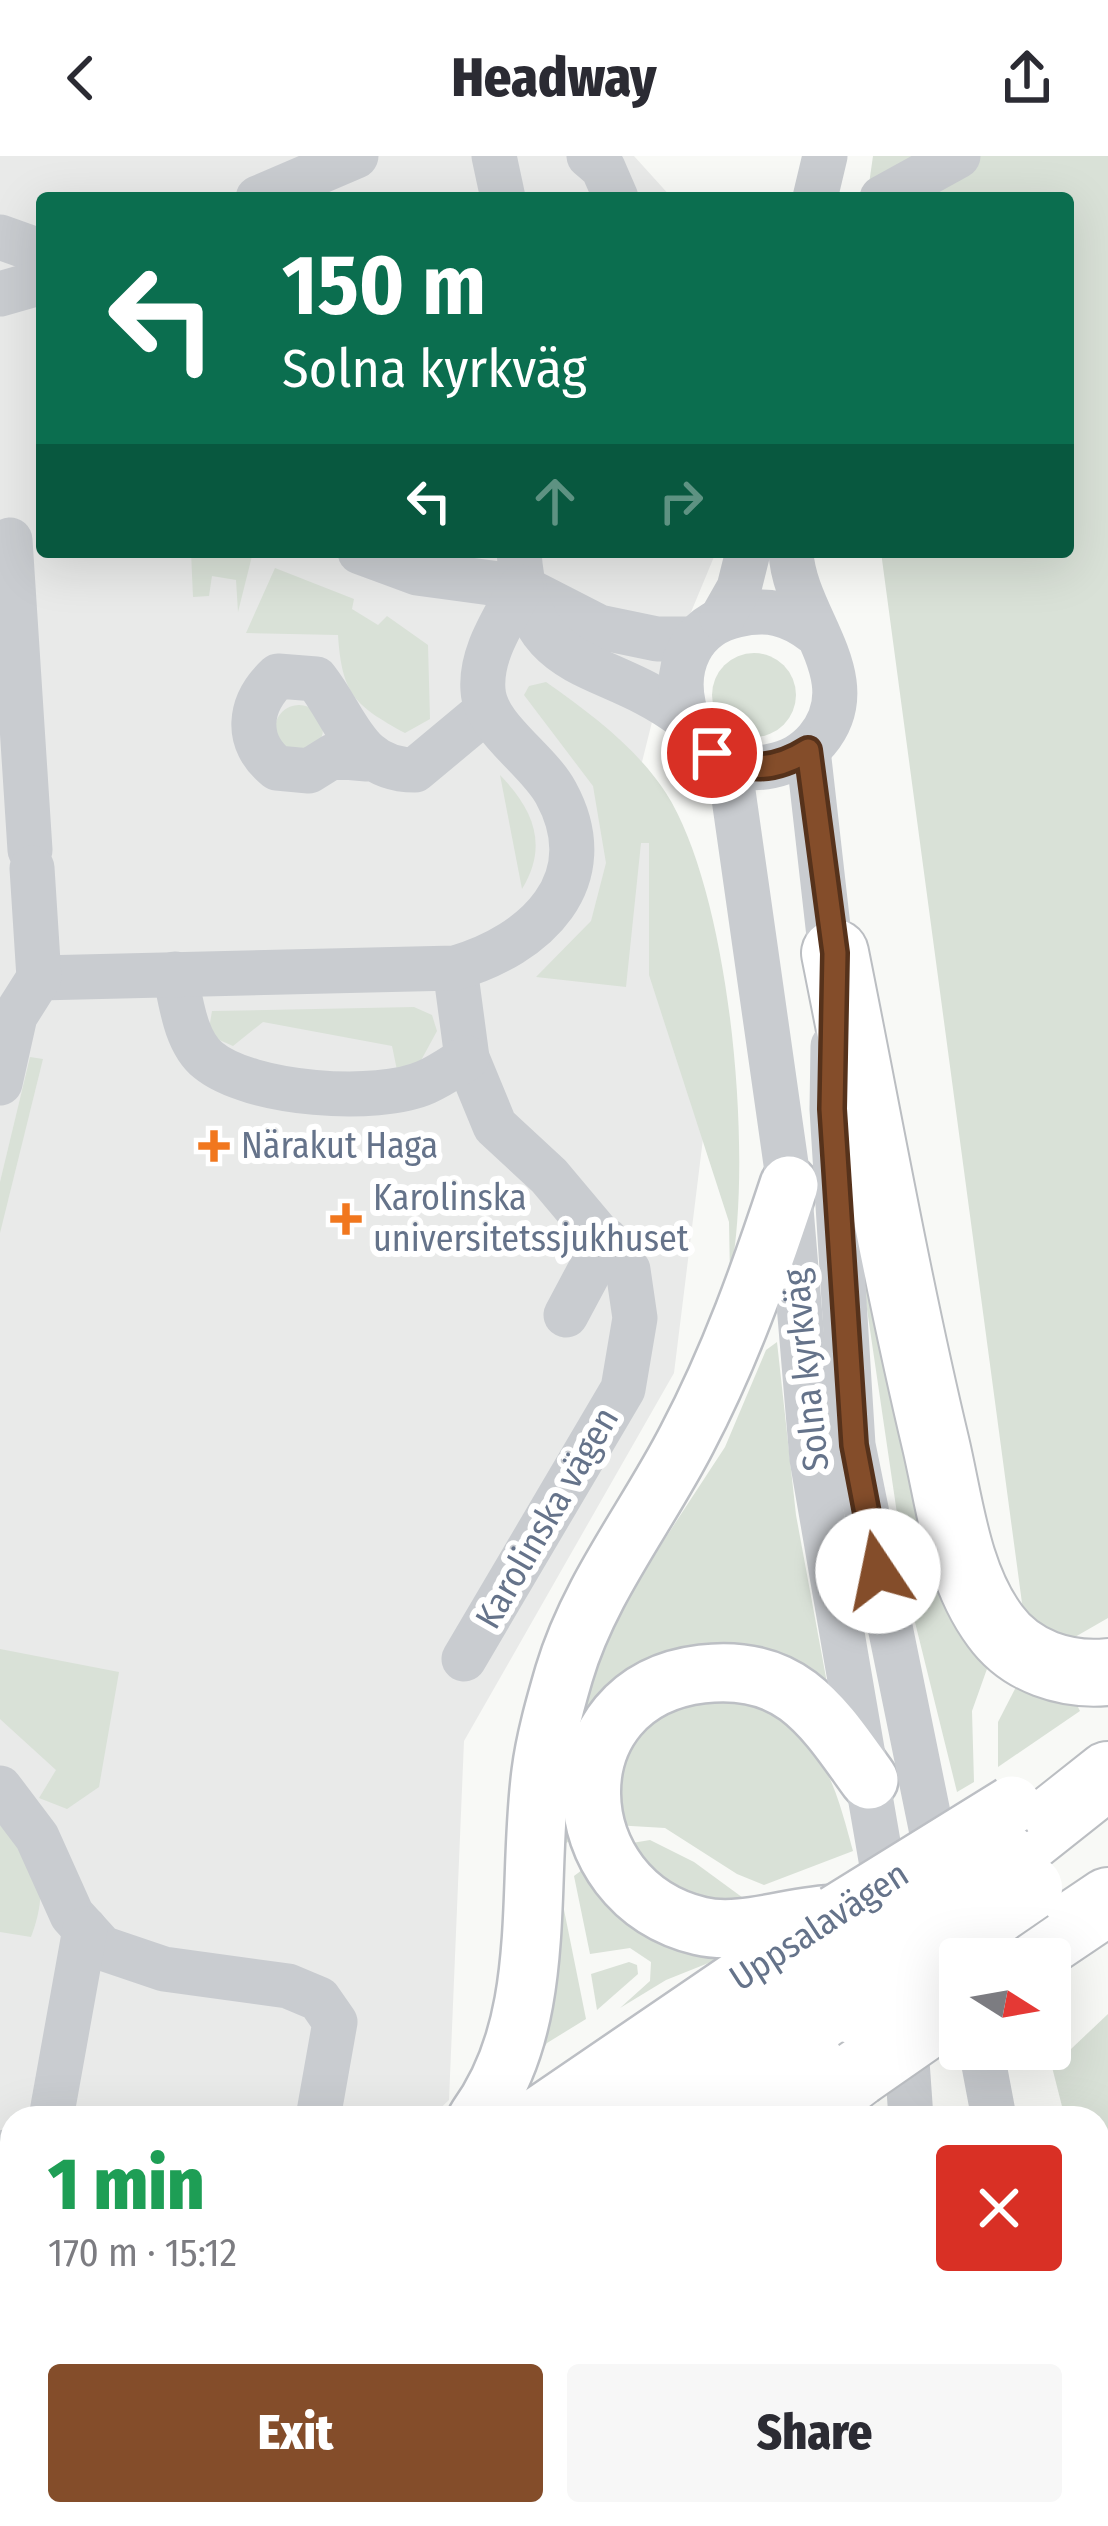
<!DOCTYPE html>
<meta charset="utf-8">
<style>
body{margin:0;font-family:"Fira Sans Condensed",sans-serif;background:#f7f7f7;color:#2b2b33;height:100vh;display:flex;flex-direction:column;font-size:45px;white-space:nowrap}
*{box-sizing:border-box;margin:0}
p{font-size:39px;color:#7c7c81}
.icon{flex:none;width:66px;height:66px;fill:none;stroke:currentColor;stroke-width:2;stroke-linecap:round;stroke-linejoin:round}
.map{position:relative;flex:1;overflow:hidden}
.sheet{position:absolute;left:0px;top:1950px;width:1110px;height:420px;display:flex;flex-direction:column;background:#fff;border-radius:36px 36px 0 0;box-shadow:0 12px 48px #0002}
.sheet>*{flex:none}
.banner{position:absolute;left:36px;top:36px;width:1038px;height:366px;border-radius:12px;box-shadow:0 12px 48px #0002;background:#0b6e4f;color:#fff;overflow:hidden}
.needle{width:78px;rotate:101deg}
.buttons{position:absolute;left:939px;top:1782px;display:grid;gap:24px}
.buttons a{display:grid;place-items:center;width:132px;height:132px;border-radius:12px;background:#fff;box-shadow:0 12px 48px #0002;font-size:60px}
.pin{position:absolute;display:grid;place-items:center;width:102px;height:102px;color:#fff;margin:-51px;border:6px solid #fff;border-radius:50%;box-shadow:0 3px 12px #0007}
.me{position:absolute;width:132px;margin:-66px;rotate:349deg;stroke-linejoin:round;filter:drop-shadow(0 0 9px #0008)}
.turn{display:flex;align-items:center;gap:42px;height:252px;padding:0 48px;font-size:54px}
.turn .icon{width:156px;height:156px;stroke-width:2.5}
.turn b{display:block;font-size:84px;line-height:102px}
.lanes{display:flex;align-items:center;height:114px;padding:0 48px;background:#0003;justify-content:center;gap:60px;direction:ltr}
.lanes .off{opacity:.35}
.round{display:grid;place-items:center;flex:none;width:126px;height:126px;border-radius:12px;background:#f7f7f7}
.headline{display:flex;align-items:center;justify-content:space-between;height:204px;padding:0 48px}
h1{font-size:72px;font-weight:800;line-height:90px;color:#1e9e55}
.action{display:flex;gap:24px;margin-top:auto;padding:24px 48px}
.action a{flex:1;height:138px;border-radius:12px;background:#844d2a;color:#fff;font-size:48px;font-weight:800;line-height:138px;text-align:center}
.action a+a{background:#f7f7f7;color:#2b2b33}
header{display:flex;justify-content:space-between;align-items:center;height:156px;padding:0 48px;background:#fff;font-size:54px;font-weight:800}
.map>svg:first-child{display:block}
.built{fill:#e9eae9}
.green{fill:#d9e1d7}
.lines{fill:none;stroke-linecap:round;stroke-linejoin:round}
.major-casing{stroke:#bcbfc4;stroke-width:62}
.highway-casing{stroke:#bbbec2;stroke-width:70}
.minor{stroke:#c9ccd0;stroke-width:45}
.major{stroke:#fff;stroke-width:57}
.highway{stroke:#fff;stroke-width:66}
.major-bridge-casing{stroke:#bcbfc4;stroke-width:62;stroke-linecap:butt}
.highway-bridge-casing{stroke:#bbbec2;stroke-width:70;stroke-linecap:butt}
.major-bridge{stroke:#fff;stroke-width:57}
.highway-bridge{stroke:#fff;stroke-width:66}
.route-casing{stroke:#56321b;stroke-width:30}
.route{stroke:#844d2a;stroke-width:21}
.poi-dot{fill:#f1771e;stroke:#fff;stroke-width:4.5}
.labels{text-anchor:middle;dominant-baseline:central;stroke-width:12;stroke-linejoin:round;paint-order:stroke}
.poi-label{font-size:36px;fill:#65738a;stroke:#fff;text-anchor:start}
.street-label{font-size:36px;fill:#65738a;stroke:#fff}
</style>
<header><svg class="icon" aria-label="back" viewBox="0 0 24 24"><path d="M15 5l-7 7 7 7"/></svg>Headway<svg class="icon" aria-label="share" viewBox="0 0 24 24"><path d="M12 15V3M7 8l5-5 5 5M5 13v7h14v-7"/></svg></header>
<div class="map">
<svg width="1108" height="2370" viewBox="0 0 1108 2370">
<rect width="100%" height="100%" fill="#f8f9f6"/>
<!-- built -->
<path class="built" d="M0 0H634L672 42H42V396H716L662 526 636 630 712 910 674 1217 464 1585 449 1944 430 1962H12V2198L0 2205Z"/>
<!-- green -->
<g class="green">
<path d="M873 0H1108V1462L1061 1489 1024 1462 881 396H1068V42H867Z"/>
<path d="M191 396H253L238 456 236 424 212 420 209 440 193 441Z"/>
<path d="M275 412 354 443 352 453 378 469 387 460 428 489 430 563 405 577C354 549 342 538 338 479L246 477Z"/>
<circle cx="754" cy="539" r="42"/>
<path d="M546 526C591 558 635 590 666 637 731 739 754 1004 730 1121L729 1066 649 819V687H641L626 831 536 821 591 765 606 707 593 630 524 539 529 530Z"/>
<circle cx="299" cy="573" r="24"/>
<path d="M500 619C533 653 549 689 522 733Z"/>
<path d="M414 851 432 859 437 875 418 910 398 919 392 890 263 866 233 890 208 879 212 855Z"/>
<path d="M30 901 43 903 0 1077V1026Z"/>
<path d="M858 1092 993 1496 972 1555 974 1626 957 1636 910 1446Z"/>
<path d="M777 1186 796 1359 832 1554 675 1503 576 1681 558 1692 564 1597 613 1462 725 1291 766 1194Z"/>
<path d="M0 1493 119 1516 99 1631 67 1653 39 1642 56 1614 0 1563Z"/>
<path d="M1017 1529 1075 1545 1080 1555 998 1611V1566Z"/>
<path d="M664 1544H767C826 1604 831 1613 853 1695L764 1729 737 1718 665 1672 614 1669 609 1621Z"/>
<path d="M0 1660C36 1704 52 1724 31 1781L0 1776Z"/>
<path d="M650 1684 694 1706 750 1747 731 1750 665 1737 632 1687Z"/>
<path d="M586 1711 721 1794 716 1804 666 1824 620 1852 650 1825 651 1806 630 1792 590 1798 574 1720Z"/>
<path d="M559 1729 586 1863 547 1887 537 1902Z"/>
<path d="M629 1806 637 1809 638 1818 597 1854 591 1818Z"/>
<path d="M1108 1858V2015L1098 2045V1962H1065L1052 1911Z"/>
<path d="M1108 2195V2305L1098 2321V2220Z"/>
<path d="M626 2358 625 2370H469L463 2360Z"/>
<path d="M856 2358H931L922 2370H841Z"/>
</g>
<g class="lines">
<!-- major casing -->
<g class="major-casing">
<g id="major">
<path d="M836 1758C792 1759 742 1780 700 1770 559 1736 551 1536 702 1518 736 1514 770 1519 798 1540 827 1562 847 1594 869 1624"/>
<path d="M477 1962C549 1864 526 1730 541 1616 545 1584 555 1549 564 1518 589 1433 647 1361 687 1283 730 1201 760 1117 789 1029"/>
<path d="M536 1962 822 1767"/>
<path d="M1098 2126 1108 2097"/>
<path d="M982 2370 992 2358"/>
</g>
</g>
<!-- highway casing -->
<g class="highway-casing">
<g id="highway">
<path d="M835 797C868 961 897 1126 936 1289 950 1349 957 1419 995 1470 1021 1506 1066 1520 1108 1516"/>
<path d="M1021 1688 1108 1619"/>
<path d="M1022 1803 1108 1745"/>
<path d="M607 1962 844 1797"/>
<path d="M697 1962 852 1854"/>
<path d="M799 1962 858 1917"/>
<path d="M1 2302 12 2299"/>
<path d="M33 2370 65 2358"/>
<path d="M195 2370 221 2358"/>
<path d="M296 2370 316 2358"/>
</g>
</g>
<!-- minor -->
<g class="minor">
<path d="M494 0 503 42"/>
<path d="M589 0 603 12 616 42"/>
<path d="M258 42 356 0"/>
<path d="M815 42 825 0"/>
<path d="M882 42 958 0"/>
<path d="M0 81 42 96"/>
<path d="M0 138 42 126"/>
<path d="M10 384 30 694"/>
<path d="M360 396 417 417 521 431 599 471 657 483H696"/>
<path d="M519 396C527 523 602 499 684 561"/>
<path d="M791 396C794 462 868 523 817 584 804 599 790 606 771 610 677 629 643 479 737 459 767 452 789 457 814 476"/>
<path d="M722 462 739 432 748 396"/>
<path d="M808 594 834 824"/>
<path d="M367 603 333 600 309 615 277 612C244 586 248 548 278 520L316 523C348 564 356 614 415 614L487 554"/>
<path d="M729 607 789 1029 812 1303 890 1756"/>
<path d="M455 812 467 902 495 970 549 1020 628 1114 635 1162 623 1233 464 1503"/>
<path d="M175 818C181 845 185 885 208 904 250 939 378 948 426 926 440 920 454 910 467 902"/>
<path d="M39 822 455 812C535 789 604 725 556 637 538 603 485 572 483 534 480 497 505 463 521 431"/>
<path d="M833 890 832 953 853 1289 942 1726"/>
<path d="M0 927 15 860 39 822 32 712"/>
<path d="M566 1159 606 1084"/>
<path d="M0 1632 37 1681 72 1759 102 1792 164 1813 288 1830 319 1843 335 1866 318 1962"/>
<path d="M904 1863 911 1962"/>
<path d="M981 1893 994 1962"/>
<path d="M51 1962 85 1773"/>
<path d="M0 1997 12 1995"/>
<path d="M659 2370 660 2358"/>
</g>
<!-- major -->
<use href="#major" class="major"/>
<!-- highway -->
<use href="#highway" class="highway"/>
<!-- major-bridge casing -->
<g class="major-bridge-casing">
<path id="major-bridge" d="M836 1758 1012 1649"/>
</g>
<!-- highway-bridge casing -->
<g class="highway-bridge-casing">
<g id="highway-bridge">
<path d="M844 1797 1003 1699"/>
<path d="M852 1854 1029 1732"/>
<path d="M858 1917 960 1846"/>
</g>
</g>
<!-- major-bridge -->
<use href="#major-bridge" class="major-bridge"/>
<!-- highway-bridge -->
<use href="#highway-bridge" class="highway-bridge"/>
</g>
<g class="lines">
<!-- route casing -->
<g class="route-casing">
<path id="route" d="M712 597C746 616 775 615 808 594L835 797 832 953 854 1289 878 1415"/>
</g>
<!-- route -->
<use href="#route" class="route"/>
</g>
<!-- markers -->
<g class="poi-dot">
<path d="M208 972h12v12h12v12h-12v12h-12v-12h-12v-12h12z"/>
<path d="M340 1045h12v12h12v12h-12v12h-12v-12h-12v-12h12z"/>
</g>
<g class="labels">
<!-- poi labels -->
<g class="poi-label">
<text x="241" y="990">Närakut Haga</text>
<text x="373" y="1042">Karolinska<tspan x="373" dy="41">universitetssjukhuset</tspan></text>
</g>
<!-- street labels -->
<g class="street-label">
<text transform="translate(806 1214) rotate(-96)">Solna kyrkväg</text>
<text transform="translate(547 1362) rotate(-60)">Karolinska vägen</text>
<text transform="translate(819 1770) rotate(-33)">Uppsalavägen</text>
</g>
</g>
</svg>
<div class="buttons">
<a><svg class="needle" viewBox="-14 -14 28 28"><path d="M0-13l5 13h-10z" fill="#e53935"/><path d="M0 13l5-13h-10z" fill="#7c7c81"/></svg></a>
</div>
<div class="pin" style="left:712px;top:597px;background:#d93025"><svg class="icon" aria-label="arrive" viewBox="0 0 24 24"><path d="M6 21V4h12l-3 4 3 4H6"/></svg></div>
<svg class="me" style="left:878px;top:1415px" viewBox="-20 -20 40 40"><circle r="19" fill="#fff"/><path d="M0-13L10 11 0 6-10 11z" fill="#844d2a"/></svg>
<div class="banner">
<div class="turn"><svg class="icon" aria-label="left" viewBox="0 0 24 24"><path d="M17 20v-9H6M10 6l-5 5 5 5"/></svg><div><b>150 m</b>Solna kyrkväg</div></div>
<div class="lanes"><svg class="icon" aria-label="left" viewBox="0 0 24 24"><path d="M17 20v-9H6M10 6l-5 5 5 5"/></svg><svg class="icon off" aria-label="ahead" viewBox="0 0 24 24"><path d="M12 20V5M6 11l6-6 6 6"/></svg><svg class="icon off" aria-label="right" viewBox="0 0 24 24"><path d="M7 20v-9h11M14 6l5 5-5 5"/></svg></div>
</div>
<section class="sheet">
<div class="headline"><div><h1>1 min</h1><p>170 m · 15:12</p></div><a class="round" style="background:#d93025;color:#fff"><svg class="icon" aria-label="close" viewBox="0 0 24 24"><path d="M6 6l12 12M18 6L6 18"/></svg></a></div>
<div class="action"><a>Exit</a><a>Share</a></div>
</section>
</div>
